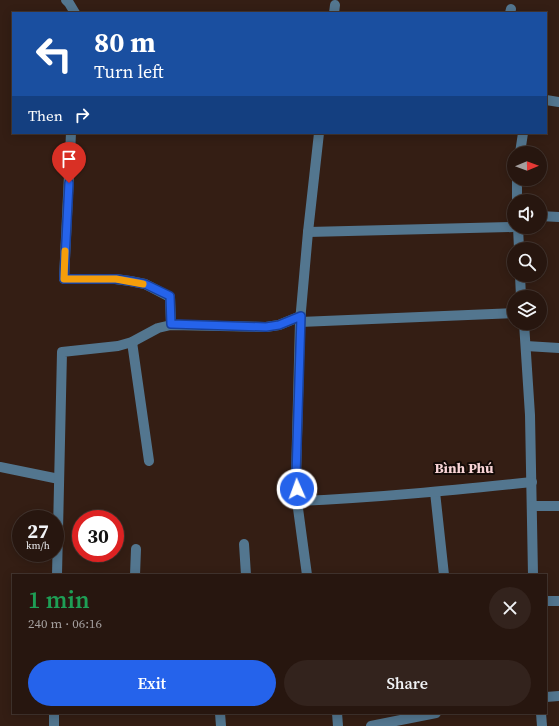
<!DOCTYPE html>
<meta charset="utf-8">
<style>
body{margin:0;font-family:"Source Serif 4",serif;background:#33231d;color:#f1f3f6;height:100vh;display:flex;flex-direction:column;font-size:15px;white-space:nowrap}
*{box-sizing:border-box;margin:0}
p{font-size:13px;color:#a49f9e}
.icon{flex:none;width:22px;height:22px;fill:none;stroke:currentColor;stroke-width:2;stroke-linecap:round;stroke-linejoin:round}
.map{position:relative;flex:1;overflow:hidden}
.sheet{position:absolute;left:12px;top:574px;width:535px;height:140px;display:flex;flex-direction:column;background:#27160f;border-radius:0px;box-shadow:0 2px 10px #0003,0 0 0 1px #43352f}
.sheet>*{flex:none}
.hud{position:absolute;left:12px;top:12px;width:535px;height:122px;border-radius:0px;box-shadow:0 2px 10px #0003,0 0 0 1px #43352f;background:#1a4fa0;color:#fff;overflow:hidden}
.needle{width:26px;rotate:89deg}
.controls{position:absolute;left:507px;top:146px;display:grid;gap:8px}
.controls a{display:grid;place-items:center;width:40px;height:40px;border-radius:50%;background:#27160f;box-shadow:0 2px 10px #0003,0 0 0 1px #43352f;font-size:20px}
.speed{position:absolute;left:12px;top:510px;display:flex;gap:8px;font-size:20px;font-weight:700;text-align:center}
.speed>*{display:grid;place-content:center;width:52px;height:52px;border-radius:50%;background:#27160f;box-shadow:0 2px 10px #0003,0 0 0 1px #43352f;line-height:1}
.speed small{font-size:10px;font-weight:400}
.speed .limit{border:6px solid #d22;background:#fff;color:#111}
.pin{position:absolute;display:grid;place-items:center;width:34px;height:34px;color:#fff;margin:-41px -17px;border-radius:50% 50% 50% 0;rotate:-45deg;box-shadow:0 0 4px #0007}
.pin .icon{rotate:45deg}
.me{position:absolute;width:44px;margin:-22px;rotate:358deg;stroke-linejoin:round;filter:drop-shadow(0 0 3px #0008)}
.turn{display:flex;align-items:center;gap:14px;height:84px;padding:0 16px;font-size:18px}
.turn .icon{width:52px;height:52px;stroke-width:2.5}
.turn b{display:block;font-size:28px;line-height:34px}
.then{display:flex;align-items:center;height:38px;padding:0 16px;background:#0003;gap:8px;font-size:15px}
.round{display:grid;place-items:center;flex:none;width:42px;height:42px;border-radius:21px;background:#33231d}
.overview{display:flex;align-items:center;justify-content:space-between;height:68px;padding:0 16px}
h1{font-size:24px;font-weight:600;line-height:30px;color:#1e9e55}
.action{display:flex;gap:8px;margin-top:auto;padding:8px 16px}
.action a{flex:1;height:46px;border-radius:24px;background:#2563eb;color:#fff;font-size:16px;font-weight:600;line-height:46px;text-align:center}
.action a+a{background:#33231d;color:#f1f3f6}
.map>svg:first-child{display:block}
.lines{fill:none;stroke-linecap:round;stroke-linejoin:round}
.minor{stroke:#53768f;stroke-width:10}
.route-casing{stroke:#184099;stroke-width:10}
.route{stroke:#2563eb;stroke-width:7}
.slow{stroke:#f59e0b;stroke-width:7}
.labels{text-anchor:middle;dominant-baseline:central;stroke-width:4;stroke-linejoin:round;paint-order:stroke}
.quarter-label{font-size:14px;font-weight:bold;fill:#f8d4d6;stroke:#140b07}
</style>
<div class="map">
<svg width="559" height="726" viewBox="0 0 559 726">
<rect width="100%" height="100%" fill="#341e14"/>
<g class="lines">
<!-- minor -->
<g class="minor">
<path d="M66 0 69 3 75 13"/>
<path d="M334 13 335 5"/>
<path d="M510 13 511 9"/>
<path d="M546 100 559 102"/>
<path d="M71 133 64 279H115L130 281 145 284 170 297 171 325"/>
<path d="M520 153 523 133"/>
<path d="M517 179V201"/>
<path d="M540 216 559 217"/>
<path d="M518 227 519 249"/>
<path d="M308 232 514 227"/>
<path d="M520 275 521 297"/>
<path d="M300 322 514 313"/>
<path d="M524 323 530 415 533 575"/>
<path d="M132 342 149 461"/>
<path d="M526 346 559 348"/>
<path d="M0 467 59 479"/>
<path d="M435 492 444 575"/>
<path d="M297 501C376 498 454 490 532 482"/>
<path d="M532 506H559"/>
<path d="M244 544 246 575"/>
<path d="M57 575 62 352 118 346 132 342 158 328 171 325 266 327 279 325 301 316"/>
<path d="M135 575 136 549"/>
<path d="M307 575 297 501 296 476 300 322 308 232 319 133"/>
<path d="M546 601H559"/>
<path d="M546 697 559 696"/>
<path d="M220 713 221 726"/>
<path d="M337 713 338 726"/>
<path d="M541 713 542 726"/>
<path d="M54 726V713"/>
<path d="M371 726 436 713"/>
</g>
</g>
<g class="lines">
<!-- route casing -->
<g class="route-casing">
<path id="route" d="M69 183 64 279H116L130 281 145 284 170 296 171 324 266 327 279 325 301 316 296 476 297 489"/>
</g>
<!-- route -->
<use href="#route" class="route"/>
<!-- slow -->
<path class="slow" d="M65 251 64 279H116L143 284"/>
</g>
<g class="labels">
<!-- quarter labels -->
<g class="quarter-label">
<text x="464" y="468">Bình Phú</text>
</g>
</g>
</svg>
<div class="controls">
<a><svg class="needle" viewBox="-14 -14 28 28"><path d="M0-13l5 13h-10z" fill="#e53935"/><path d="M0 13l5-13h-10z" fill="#a49f9e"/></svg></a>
<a><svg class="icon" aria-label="sound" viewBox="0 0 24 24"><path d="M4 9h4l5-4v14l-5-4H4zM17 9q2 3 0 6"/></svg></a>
<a><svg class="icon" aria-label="search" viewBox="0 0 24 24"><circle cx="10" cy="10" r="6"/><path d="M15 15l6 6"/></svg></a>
<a><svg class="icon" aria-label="layers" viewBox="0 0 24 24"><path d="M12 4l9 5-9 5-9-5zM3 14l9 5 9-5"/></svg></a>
</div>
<div class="speed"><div>27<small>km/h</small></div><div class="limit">30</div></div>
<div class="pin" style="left:69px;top:183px;background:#d93025"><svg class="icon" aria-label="arrive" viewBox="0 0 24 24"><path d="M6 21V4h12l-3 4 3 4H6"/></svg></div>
<svg class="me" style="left:297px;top:489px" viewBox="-20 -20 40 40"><circle r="17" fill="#2563eb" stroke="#fff" stroke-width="3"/><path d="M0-11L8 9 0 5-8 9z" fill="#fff"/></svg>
<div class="hud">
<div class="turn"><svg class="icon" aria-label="left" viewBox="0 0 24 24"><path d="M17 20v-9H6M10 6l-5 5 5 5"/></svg><div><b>80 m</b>Turn left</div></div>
<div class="then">Then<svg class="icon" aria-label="right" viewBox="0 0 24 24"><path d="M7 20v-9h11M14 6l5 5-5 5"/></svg></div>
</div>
<section class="sheet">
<div class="overview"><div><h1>1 min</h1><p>240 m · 06:16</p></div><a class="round"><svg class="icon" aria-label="close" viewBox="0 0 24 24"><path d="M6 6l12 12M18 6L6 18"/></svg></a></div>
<div class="action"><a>Exit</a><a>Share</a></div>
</section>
</div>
